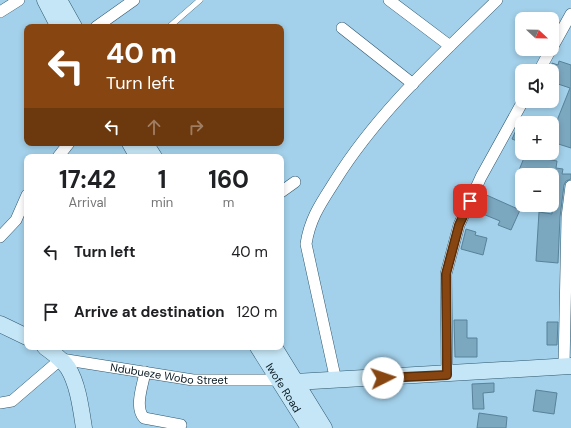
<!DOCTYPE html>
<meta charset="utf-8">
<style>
body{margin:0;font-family:"DM Sans",sans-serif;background:#f6f6f6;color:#202124;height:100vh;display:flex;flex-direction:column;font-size:15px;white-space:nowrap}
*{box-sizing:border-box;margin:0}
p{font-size:13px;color:#757577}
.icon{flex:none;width:22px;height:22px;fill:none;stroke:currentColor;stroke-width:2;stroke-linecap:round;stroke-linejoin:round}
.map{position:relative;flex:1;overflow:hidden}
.sheet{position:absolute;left:24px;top:154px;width:260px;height:196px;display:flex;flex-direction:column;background:#fff;border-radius:8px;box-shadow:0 2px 6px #0003}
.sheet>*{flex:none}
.hud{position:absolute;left:24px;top:24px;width:260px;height:122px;border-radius:8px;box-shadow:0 2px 6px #0003;background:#874611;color:#fff;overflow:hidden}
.needle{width:26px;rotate:112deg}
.buttons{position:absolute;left:515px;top:12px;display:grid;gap:8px}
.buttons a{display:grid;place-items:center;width:44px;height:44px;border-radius:8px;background:#fff;box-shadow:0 2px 6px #0003;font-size:20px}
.pin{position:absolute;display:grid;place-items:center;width:34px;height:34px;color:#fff;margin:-17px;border-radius:8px;box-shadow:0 2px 6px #0006}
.me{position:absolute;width:44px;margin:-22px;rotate:86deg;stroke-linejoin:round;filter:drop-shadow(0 0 3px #0008)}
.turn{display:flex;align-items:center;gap:14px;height:84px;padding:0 16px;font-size:18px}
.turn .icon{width:52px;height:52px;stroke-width:2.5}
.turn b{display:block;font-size:28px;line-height:34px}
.lanes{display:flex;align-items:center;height:38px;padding:0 16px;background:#0003;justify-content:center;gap:20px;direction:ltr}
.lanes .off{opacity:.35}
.eta{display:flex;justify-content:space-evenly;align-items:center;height:68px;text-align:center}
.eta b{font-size:24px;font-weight:700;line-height:28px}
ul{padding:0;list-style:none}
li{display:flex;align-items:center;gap:12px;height:60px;padding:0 16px}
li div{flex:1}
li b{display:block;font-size:15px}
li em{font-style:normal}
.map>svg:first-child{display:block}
.building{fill:#7ba7bf;stroke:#58829a}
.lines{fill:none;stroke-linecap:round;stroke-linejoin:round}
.lane-casing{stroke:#2e576e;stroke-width:6}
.street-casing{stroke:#2e576e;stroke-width:12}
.secondary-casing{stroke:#2e576e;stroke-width:17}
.lane{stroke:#fff;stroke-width:5.5}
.street{stroke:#fff;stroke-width:11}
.secondary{stroke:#c5e6f6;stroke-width:16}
.route-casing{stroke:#582e0b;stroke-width:10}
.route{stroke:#874611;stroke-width:7}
.labels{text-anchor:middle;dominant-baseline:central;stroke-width:4;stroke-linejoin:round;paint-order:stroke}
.street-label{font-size:11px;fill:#081922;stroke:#d7edfa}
</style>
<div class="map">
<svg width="571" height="428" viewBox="0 0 571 428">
<rect width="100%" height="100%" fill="#a3d0ea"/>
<!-- building -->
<g class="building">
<path d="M559 61 571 65V148L552 142V133L570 88 552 82V63L558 65Z"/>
<path d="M522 117V143L512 139Z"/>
<path d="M526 153H543L541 158 557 161 556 168 563 169 562 174H571V179L566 181 564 185 560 217 558 263 536 261 539 212 552 214V175H517Z"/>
<path d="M482 193 520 210 511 230 498 225 500 221 473 210Z"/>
<path d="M466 229 476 232 475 235 487 238 483 255 461 249Z"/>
<path d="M454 320H467V338H477V357H455Z"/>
<path d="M547 322H558L557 345H547Z"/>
<path d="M494 383V392L483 393 484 409H473L472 384Z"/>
<path d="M536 390 557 393 554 414 533 411Z"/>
<path d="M479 413 507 417 506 428H477Z"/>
</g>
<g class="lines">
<!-- lane casing -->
<g class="lane-casing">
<path id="lane" d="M169 27 200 0"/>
</g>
<!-- street casing -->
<g class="street-casing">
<g id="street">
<path d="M389 0 450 46"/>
<path d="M0 12 19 0"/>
<path d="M96 27 134 0"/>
<path d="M342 28 413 84"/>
<path d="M552 48 571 14"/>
<path d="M539 71 551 49"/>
<path d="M58 157 69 143"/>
<path d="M281 192 295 182"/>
<path d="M0 237 16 220 27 195"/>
<path d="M564 367 567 217 571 186"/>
<path d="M145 372C143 385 134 407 144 418L181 425"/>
<path d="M447 375 446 274 459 225 481 177 523 101"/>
<path d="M336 381 306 244C310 218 321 203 335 181 378 112 439 57 497 0"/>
<path id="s1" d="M0 403 12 401 61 359 193 380H279"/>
</g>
</g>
<!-- secondary casing -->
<g class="secondary-casing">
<g id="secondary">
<path d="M45 0 59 27"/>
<path d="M59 0 74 27"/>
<path d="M130 143 138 157"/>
<path d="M145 143 154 157"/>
<path d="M0 324 27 337"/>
<path d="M45 347C53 353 62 359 68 368 78 384 81 409 84 428"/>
<path id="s2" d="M258 347 309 428"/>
<path d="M274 347 324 428"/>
<path d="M295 382 571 366"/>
</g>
</g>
<!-- lane -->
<use href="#lane" class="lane"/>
<!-- street -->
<use href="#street" class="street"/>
<!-- secondary -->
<use href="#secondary" class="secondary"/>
</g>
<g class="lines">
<!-- route casing -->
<g class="route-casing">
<path id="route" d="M383 378 447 375 446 274 459 225 470 201"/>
</g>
<!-- route -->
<use href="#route" class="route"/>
</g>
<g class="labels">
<!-- street labels -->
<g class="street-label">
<text stroke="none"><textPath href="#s1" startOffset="186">Ndubueze Wobo Street</textPath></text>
<text stroke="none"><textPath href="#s2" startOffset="48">Iwofe Road</textPath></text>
</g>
</g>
</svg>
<div class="buttons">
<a><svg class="needle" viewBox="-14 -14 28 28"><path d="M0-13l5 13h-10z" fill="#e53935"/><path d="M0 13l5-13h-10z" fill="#757577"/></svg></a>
<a><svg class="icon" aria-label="sound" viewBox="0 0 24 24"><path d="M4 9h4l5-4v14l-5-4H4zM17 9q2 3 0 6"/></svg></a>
<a>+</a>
<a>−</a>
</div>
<div class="pin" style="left:470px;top:201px;background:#d93025"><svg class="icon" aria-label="arrive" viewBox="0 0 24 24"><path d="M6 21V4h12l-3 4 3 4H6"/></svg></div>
<svg class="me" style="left:383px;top:378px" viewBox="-20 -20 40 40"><circle r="19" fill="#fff"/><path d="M0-13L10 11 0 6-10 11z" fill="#874611"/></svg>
<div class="hud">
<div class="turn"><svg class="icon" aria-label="left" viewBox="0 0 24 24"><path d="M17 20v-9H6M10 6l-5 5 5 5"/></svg><div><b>40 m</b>Turn left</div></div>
<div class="lanes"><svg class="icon" aria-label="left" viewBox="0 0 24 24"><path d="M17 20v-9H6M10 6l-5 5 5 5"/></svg><svg class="icon off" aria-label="ahead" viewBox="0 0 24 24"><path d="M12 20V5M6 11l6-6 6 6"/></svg><svg class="icon off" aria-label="right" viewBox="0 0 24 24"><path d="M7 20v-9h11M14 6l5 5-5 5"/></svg></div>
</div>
<section class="sheet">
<div class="eta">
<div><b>17:42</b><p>Arrival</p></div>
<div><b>1</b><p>min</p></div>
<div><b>160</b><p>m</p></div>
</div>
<ul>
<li><svg class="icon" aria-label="left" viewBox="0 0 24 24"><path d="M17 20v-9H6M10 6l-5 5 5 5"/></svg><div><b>Turn left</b></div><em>40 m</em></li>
<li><svg class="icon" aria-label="arrive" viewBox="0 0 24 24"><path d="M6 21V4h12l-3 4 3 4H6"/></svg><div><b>Arrive at destination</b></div><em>120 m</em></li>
</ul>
</section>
</div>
